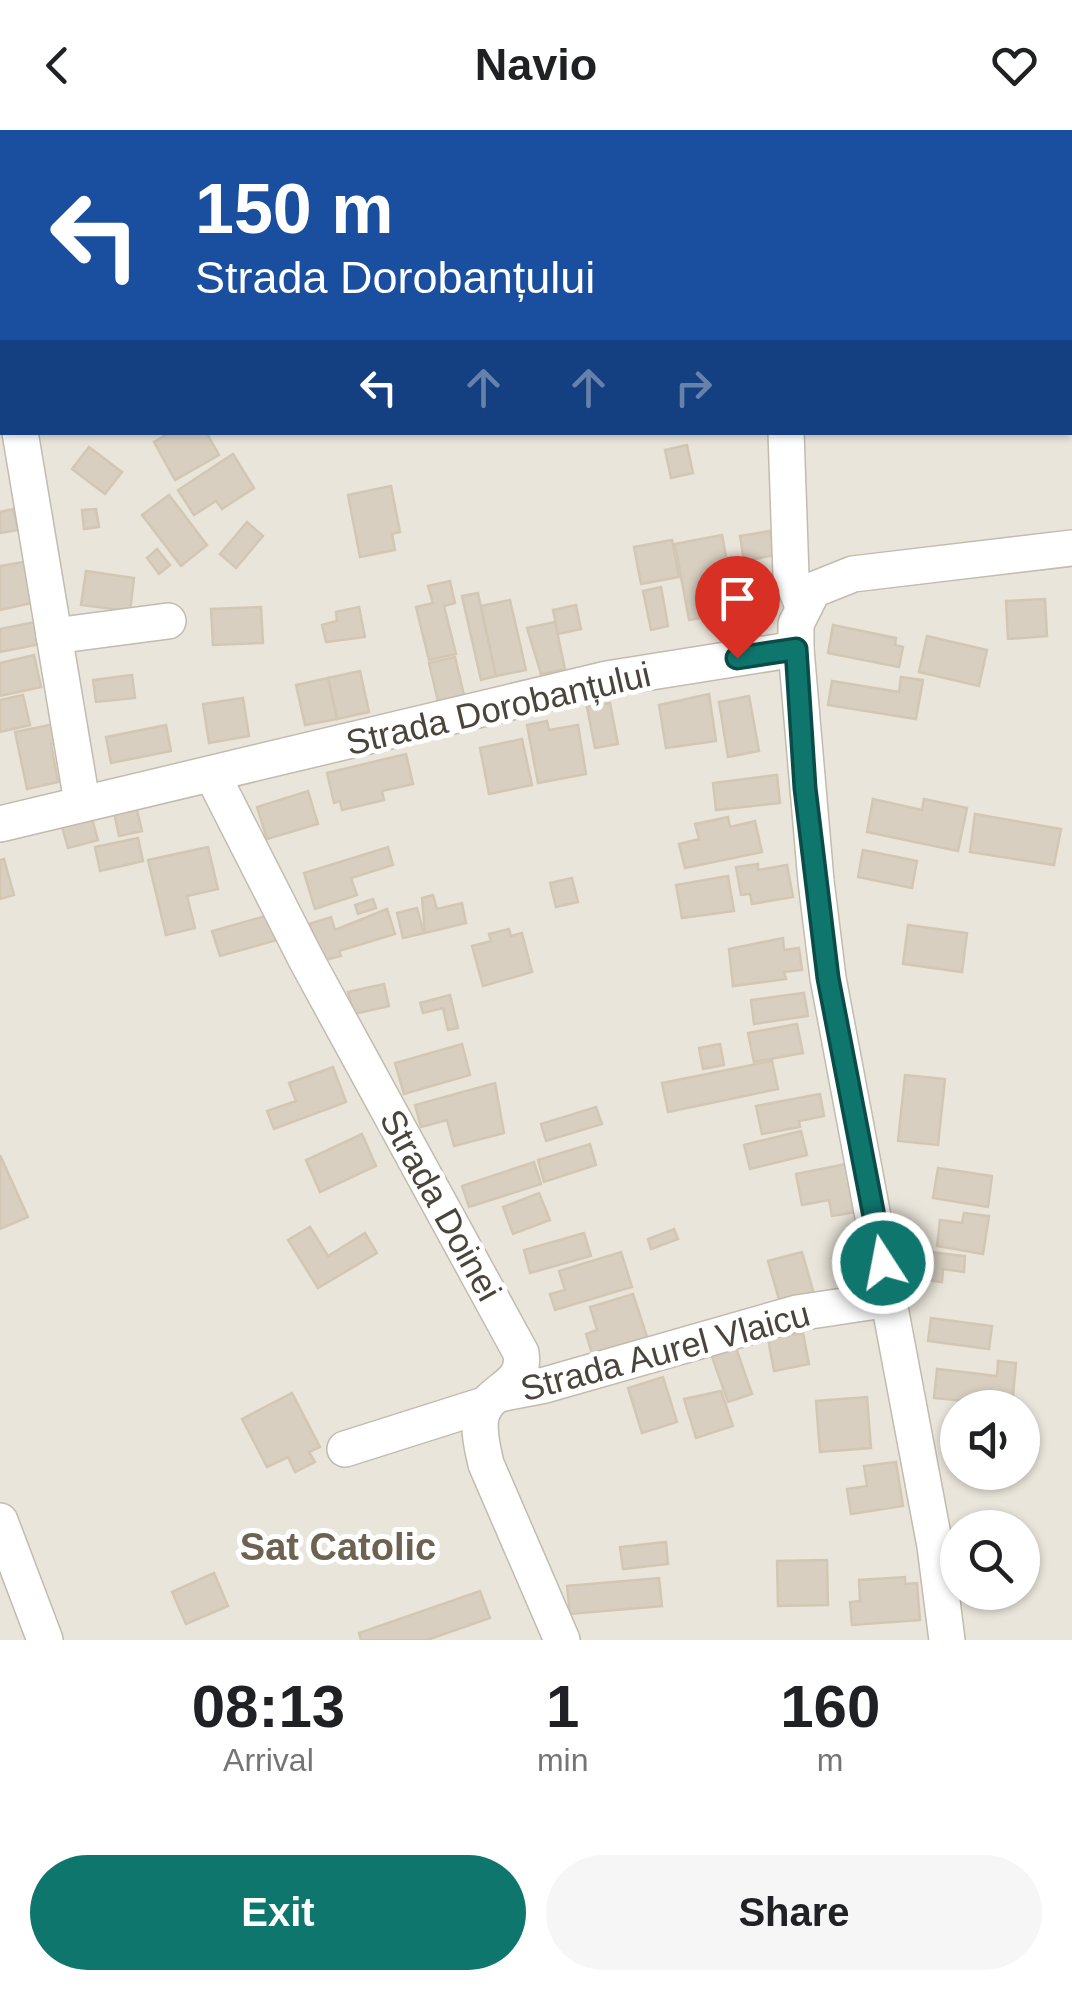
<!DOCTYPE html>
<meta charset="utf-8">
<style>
body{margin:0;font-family:Helvetica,sans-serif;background:#f6f6f6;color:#202124;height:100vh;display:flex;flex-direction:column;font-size:38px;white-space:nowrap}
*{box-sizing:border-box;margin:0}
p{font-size:32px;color:#757577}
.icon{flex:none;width:55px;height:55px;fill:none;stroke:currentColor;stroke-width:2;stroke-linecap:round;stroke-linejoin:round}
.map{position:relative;height:1510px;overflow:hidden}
.drawer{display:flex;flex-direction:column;background:#fff;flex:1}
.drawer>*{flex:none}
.banner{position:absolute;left:0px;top:0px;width:1072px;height:305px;box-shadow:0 2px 8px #0004;background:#1a4fa0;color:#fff;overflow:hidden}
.buttons{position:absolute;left:940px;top:1260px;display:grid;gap:20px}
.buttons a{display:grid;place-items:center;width:100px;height:100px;border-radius:50%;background:#fff;box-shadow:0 2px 8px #0004;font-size:50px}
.pin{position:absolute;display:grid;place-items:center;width:85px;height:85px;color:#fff;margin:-102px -42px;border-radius:50% 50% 50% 0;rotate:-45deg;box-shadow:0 0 10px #0007}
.pin .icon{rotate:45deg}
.me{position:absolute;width:110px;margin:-55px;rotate:349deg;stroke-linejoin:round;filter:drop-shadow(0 0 8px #0008)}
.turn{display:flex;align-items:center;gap:35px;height:210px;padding:0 30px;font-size:45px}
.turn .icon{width:130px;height:130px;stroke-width:2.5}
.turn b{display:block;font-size:70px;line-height:85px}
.lanes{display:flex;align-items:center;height:95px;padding:0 30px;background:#0003;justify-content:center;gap:50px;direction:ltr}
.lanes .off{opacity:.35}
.eta{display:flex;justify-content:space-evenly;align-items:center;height:170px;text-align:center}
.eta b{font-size:60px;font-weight:700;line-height:70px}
.button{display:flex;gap:20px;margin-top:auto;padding:20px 30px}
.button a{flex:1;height:115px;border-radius:60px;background:#0f766e;color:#fff;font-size:40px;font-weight:700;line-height:115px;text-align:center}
.button a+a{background:#f6f6f6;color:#202124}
header{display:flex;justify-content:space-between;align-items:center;height:130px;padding:0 30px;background:#fff;font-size:45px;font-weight:700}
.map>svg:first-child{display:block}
.residential{fill:#eae5da;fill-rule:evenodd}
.education{fill:#efe8d6}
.building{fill:#d8cfc1;stroke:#d3c7b4;stroke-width:2.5}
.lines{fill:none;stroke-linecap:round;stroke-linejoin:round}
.minor-casing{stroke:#c2bbae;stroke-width:38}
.minor{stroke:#fff;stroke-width:35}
.route-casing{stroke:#0a4d48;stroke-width:25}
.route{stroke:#0f766e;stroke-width:18}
.labels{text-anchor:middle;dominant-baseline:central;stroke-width:10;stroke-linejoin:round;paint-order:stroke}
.street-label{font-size:35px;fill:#4b4439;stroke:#fff}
.neighbourhood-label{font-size:38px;font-weight:bold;fill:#6e6250;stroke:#fff}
</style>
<header><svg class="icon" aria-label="back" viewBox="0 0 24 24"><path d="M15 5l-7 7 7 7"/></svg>Navio<svg class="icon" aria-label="heart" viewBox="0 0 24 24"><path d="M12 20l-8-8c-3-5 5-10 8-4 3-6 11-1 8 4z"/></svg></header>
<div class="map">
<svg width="1072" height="1510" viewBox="0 0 1072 1510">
<rect width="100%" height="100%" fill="#f6f3ec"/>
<!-- residential -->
<path class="residential" d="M0 0H1072V1510H0ZM2 2H1070V302H2ZM958 1278H1022V1342H958ZM958 1398H1022V1462H958Z"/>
<!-- education -->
<path class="education" d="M111 0H423L113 2Z"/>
<!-- building -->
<g class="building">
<path d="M561 0H674L561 2Z"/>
<path d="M171 302H206L219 325 175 350 154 312Z"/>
<path d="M687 315 693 343 671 348 665 320Z"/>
<path d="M89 317 122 342 105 364 72 339Z"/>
<path d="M233 324 254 358 222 379 216 371 194 385 178 360Z"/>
<path d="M391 356 400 402 392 404 395 420 360 427 348 365Z"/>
<path d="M169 365 207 415 181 436 142 385Z"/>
<path d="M13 379 18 400 0 403V382Z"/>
<path d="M96 379 99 397 84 399 82 380Z"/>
<path d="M247 392 263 406 236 438 220 424Z"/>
<path d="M770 401 775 425 744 431 740 406Z"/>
<path d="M722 405 735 474 720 477 722 484 689 490 675 414Z"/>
<path d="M672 410 679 447 641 454 634 417Z"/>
<path d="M157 419 170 435 159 444 147 428Z"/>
<path d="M24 432 32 473 0 480V436Z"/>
<path d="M86 441 134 448 130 481 81 475Z"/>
<path d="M450 451 455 473 444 476 456 524 429 530 416 477 433 473 428 456Z"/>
<path d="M661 457 668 496 651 500 643 461Z"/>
<path d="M478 463 496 546 481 550 462 466Z"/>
<path d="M1045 469 1047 506 1008 509 1006 471Z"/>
<path d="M510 470 526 540 496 546 481 476Z"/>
<path d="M576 475 581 499 558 504 553 480Z"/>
<path d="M261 477 263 513 213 515 211 479Z"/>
<path d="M359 477 365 507 326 512 322 495 337 491 336 482Z"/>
<path d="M35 492 40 514 0 522V499Z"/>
<path d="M555 492 565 539 541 544 527 498Z"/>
<path d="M833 495 896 508 895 515 903 517 899 537 828 523Z"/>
<path d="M927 506 987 520 979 556 919 542Z"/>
<path d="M34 525 41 557 0 566V533Z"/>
<path d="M455 527 464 565 438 571 429 533Z"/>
<path d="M360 541 369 582 337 589 328 548Z"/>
<path d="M132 545 135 568 96 572 93 550Z"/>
<path d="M901 547 923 550 916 589 828 575 832 551 899 562Z"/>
<path d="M328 548 337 589 305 595 296 555Z"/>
<path d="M709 564 716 611 666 618 659 575Z"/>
<path d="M23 565 30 595 0 602V570Z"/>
<path d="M749 566 759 621 728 627 719 572Z"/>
<path d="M243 568 249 606 209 613 203 574Z"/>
<path d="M610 573 618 614 595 618 587 577Z"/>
<path d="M547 591 549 600 578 595 586 644 538 653 527 595Z"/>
<path d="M60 593 64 612 51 614 58 652 27 659 15 602Z"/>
<path d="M166 595 171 621 111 633 106 607Z"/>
<path d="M522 609 532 655 489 664 480 618Z"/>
<path d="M406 624 413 654 382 661 384 670 342 680 340 671 334 673 327 643Z"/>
<path d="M777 645 780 673 716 680 713 653Z"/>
<path d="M308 661 318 694 267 709 257 677Z"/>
<path d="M873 669 922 680 924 669 967 678 958 721 867 702Z"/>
<path d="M135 672 142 701 119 706 113 677Z"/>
<path d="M975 684 1061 699 1054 735 970 722Z"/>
<path d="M728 687 730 697 755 691 762 722 685 738 679 714 699 709 695 694Z"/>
<path d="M92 689 98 710 68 718 62 697Z"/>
<path d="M138 708 143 731 100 741 95 717Z"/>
<path d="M208 717 218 759 187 766 195 798 166 805 148 730Z"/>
<path d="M388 717 393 735 351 748 357 765 315 779 304 743Z"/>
<path d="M863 720 917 731 912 758 858 747Z"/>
<path d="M4 729 14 765 0 769V730Z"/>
<path d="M758 734V740L787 735 793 767 752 774 750 764 741 765 736 737Z"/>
<path d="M728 746 734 781 682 788 676 755Z"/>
<path d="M572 748 578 772 556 777 550 753Z"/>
<path d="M433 765 437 779 462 773 466 793 425 803 422 768Z"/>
<path d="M373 769 376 778 358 784 355 775Z"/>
<path d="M417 778 424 803 403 808 397 783Z"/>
<path d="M387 779 395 804 339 821 341 826 325 830 309 794 331 787 335 800Z"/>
<path d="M273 784 281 809 220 826 212 801Z"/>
<path d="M908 795 967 803 962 842 903 834Z"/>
<path d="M509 799 511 806 522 803 532 842 483 856 472 816 491 811 489 804Z"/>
<path d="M783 808 784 820 799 818 802 840 784 842 786 849 733 856 729 819Z"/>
<path d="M384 854 389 876 354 884 348 862Z"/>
<path d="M804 863 808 886 754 894 751 870Z"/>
<path d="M450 865 458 898 448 900 443 878 423 883 420 873Z"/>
<path d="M797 894 803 923 754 932 748 903Z"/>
<path d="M462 914 470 945 404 964 395 933Z"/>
<path d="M720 914 724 935 703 939 699 918Z"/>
<path d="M772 931 778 959 668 982 662 953Z"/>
<path d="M333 937 346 972 274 999 267 981 296 971 289 953Z"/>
<path d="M905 945 945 949 938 1015 898 1011Z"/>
<path d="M495 953 504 1003 454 1016 447 990 421 997 415 975Z"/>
<path d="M820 964 824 986 799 991 800 997 762 1004 756 976Z"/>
<path d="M596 977 602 994 546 1011 541 994Z"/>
<path d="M801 1001 807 1025 750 1039 744 1015Z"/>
<path d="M362 1004 376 1036 320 1062 306 1030Z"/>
<path d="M590 1014 596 1035 544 1052 538 1030Z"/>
<path d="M0 1025 28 1087 0 1099Z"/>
<path d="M534 1032 541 1054 469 1077 462 1056Z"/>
<path d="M846 1034 856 1082 832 1086 829 1070 802 1075 796 1044Z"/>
<path d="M938 1038 992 1046 988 1077 933 1068Z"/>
<path d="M539 1063 550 1090 513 1104 503 1077Z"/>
<path d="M964 1083 989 1086 983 1124 937 1116 940 1090 962 1093Z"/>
<path d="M310 1097 328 1126 365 1103 377 1123 318 1158 288 1110Z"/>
<path d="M674 1099 678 1109 651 1119 648 1109Z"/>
<path d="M584 1103 591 1126 530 1143 524 1120Z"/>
<path d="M921 1121 965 1126 964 1142 943 1139 942 1152 918 1149Z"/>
<path d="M621 1122 632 1157 555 1180 550 1164 565 1160 559 1141Z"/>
<path d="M802 1122 814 1164 780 1173 768 1131Z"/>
<path d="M633 1164 649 1213 594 1230 586 1204 597 1200 590 1177Z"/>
<path d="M931 1188 992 1196 989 1219 928 1211Z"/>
<path d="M803 1203 809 1234 774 1241 768 1209Z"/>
<path d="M736 1218 752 1264 728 1272 712 1227Z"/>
<path d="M998 1231 1016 1233 1012 1276 934 1268 937 1239 997 1246Z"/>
<path d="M663 1247 677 1292 642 1303 628 1258Z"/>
<path d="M721 1261 733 1296 696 1308 684 1269Z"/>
<path d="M292 1263 320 1317 309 1322 315 1332 295 1342 288 1327 267 1337 242 1289Z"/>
<path d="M867 1267 871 1318 820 1322 816 1271Z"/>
<path d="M896 1332 903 1376 851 1384 847 1359 867 1356 864 1336Z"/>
<path d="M666 1412 668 1434 623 1439 620 1417Z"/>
<path d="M827 1430 828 1475 778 1476 777 1431Z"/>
<path d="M214 1443 228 1476 186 1494 172 1462Z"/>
<path d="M905 1447V1454L917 1453 920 1490 852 1495 850 1472 860 1471 859 1450Z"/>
<path d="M659 1448 662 1476 570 1484 567 1456Z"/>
<path d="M480 1461 490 1488 427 1510H361L359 1503Z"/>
</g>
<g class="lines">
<!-- minor casing -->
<g class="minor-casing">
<g id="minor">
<path d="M1070 36 1072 33"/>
<path d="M0 180 2 195"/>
<path d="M20 302 82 672"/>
<path d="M786 302 791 446 802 474"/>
<path d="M54 506 168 491"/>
<path d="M212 644 307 831 521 1223C527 1258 487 1258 481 1287 478 1302 483 1320 486 1334L562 1510"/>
<path d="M0 694 607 549 796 519"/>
<path d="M499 1264 545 1255 797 1183 890 1169"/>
<path d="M345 1319 487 1274"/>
<path d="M0 1391 45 1510"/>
<path d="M947 1510 935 1416 828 848 816 751 796 519V494L813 460 853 444 1072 418"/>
</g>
</g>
<!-- minor -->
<use href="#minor" class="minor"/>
</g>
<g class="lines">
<!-- route casing -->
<g class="route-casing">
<path id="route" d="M737 528 796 519 805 658 828 848 883 1133"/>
</g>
<!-- route -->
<use href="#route" class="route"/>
</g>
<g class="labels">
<!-- street labels -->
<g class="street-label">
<text transform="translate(498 578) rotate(-13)">Strada Dorobanțului</text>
<text transform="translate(441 1075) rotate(61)">Strada Doinei</text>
<text transform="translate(665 1221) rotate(-15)">Strada Aurel Vlaicu</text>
</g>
<!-- neighbourhood labels -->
<g class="neighbourhood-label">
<text x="338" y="1417">Sat Catolic</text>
</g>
</g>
</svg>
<div class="buttons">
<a><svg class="icon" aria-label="sound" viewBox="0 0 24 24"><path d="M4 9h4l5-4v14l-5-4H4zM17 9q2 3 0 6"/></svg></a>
<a><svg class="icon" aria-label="search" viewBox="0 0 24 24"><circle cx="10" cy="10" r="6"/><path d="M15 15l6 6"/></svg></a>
</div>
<div class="pin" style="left:737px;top:528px;background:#d93025"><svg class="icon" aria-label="arrive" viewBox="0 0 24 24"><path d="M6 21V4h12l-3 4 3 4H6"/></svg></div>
<svg class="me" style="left:883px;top:1133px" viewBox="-20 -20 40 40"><circle r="17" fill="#0f766e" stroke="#fff" stroke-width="3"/><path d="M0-11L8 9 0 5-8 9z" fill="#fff"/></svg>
<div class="banner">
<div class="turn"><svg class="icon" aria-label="left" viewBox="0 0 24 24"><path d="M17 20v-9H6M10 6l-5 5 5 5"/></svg><div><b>150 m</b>Strada Dorobanțului</div></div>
<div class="lanes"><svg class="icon" aria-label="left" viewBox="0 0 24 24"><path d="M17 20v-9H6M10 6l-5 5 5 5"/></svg><svg class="icon off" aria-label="ahead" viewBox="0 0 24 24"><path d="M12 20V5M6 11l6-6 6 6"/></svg><svg class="icon off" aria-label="ahead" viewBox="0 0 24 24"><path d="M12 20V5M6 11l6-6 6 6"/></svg><svg class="icon off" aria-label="right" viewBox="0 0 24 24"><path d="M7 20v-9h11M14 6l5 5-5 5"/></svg></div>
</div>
</div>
<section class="drawer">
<div class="eta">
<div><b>08:13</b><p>Arrival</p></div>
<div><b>1</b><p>min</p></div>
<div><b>160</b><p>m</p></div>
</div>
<div class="button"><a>Exit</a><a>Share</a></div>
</section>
